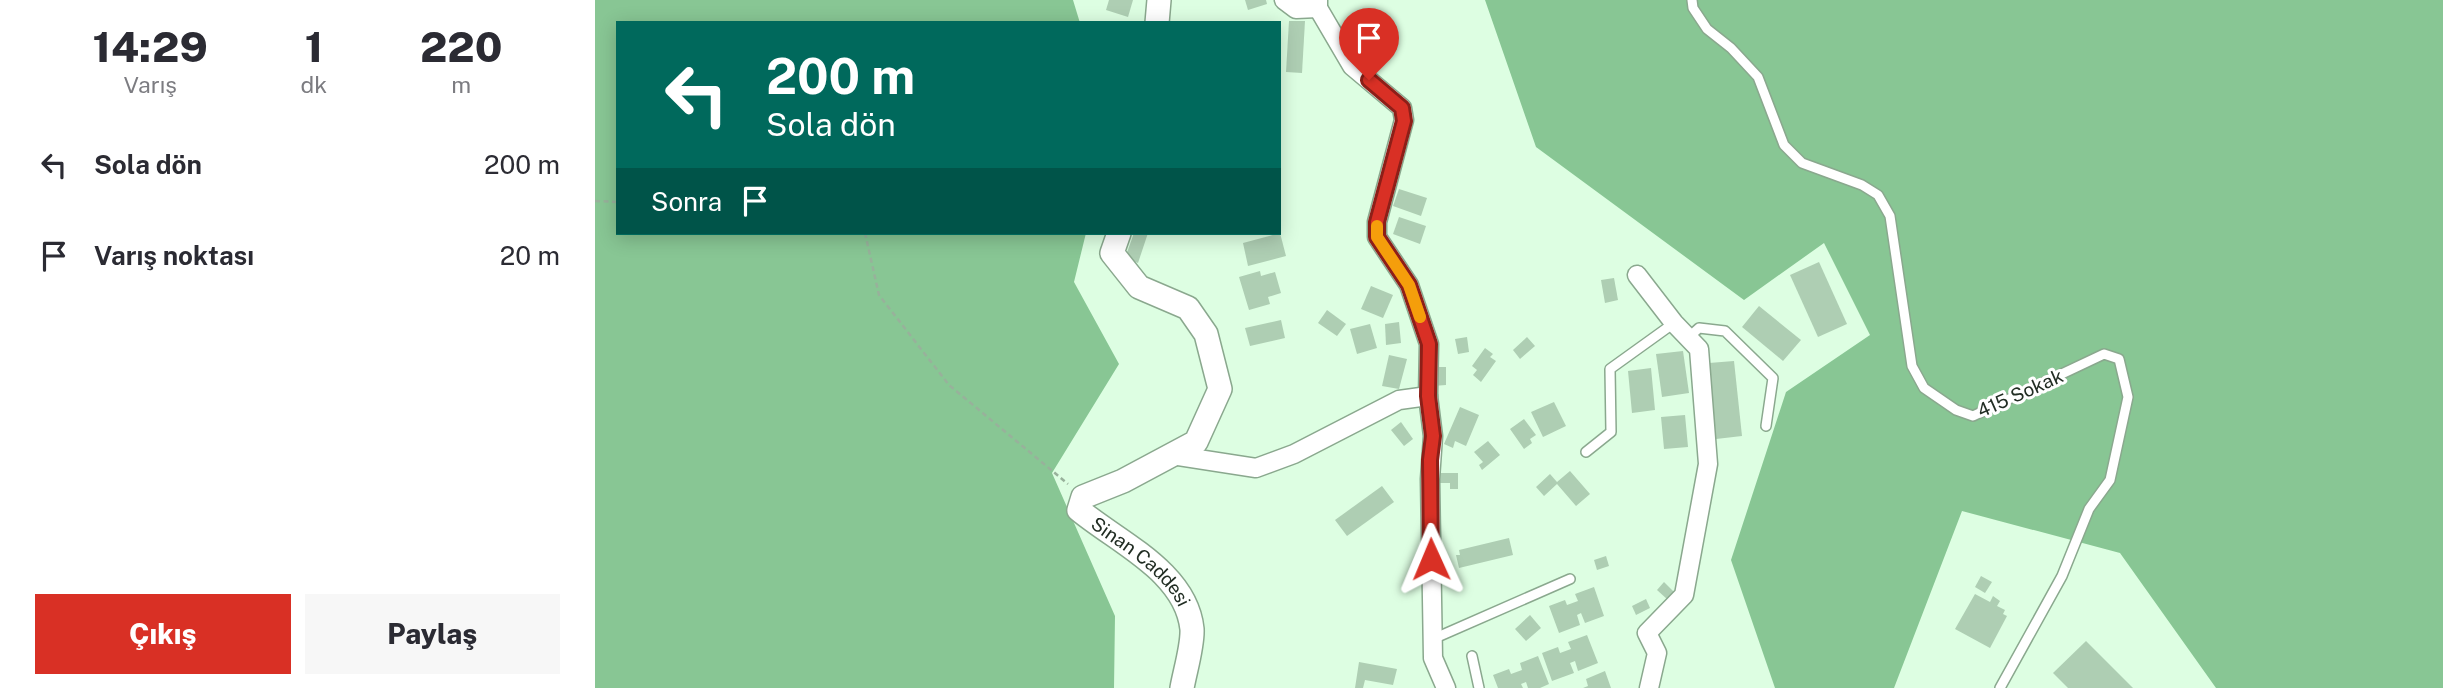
<!DOCTYPE html>
<html lang="tr">
<meta charset="utf-8">
<style>
body{margin:0;font-family:"Public Sans",sans-serif;background:#f7f7f7;color:#2b2b33;height:100vh;display:flex;flex-direction:column;font-size:26px;white-space:nowrap}
*{box-sizing:border-box;margin:0}
p{font-size:23px;color:#7c7c81}
.icon{flex:none;width:38px;height:38px;fill:none;stroke:currentColor;stroke-width:2;stroke-linecap:round;stroke-linejoin:round}
.map{position:relative;flex:1;overflow:hidden}
.drawer{display:flex;flex-direction:column;background:#fff;width:595px}
.drawer>*{flex:none}
.top-card{position:absolute;left:21px;top:21px;width:665px;height:214px;border-radius:0px;box-shadow:0 4px 18px #0003;background:#00695c;color:#fff;overflow:hidden}
.pin{position:absolute;display:grid;place-items:center;width:60px;height:60px;color:#fff;margin:-72px -30px;border-radius:50% 50% 50% 0;rotate:-45deg;box-shadow:0 0 7px #0007}
.pin .icon{rotate:45deg}
.me{position:absolute;width:77px;margin:-38px;rotate:359deg;stroke-linejoin:round;filter:drop-shadow(0 0 5px #0008)}
.turn{display:flex;align-items:center;gap:24px;height:147px;padding:0 35px;font-size:32px}
.turn .icon{width:91px;height:91px;stroke-width:2.5}
.turn b{display:block;font-size:49px;line-height:60px}
.then{display:flex;align-items:center;height:66px;padding:0 35px;background:#0003;gap:14px;font-size:26px}
.eta{display:flex;justify-content:space-evenly;align-items:center;height:119px;text-align:center}
.eta b{font-size:42px;font-weight:800;line-height:49px}
.button{display:flex;gap:14px;margin-top:auto;padding:14px 35px}
.button a{flex:1;height:80px;border-radius:0px;background:#d93025;color:#fff;font-size:28px;font-weight:800;line-height:80px;text-align:center}
.button a+a{background:#f7f7f7;color:#2b2b33}
ul{padding:0;list-style:none}
li{display:flex;align-items:center;gap:21px;height:91px;padding:0 35px}
li div{flex:1}
li b{display:block;font-size:26px}
li em{font-style:normal}
main{display:flex;flex:1;min-height:0}
.map>svg:first-child{display:block}
.forest{fill:#88c694}
.building{fill:#aeceb3}
.lines{fill:none;stroke-linecap:round;stroke-linejoin:round}
.service-casing{stroke:#8aa88e;stroke-width:12}
.minor-casing{stroke:#8aa88e;stroke-width:21}
.tertiary-casing{stroke:#8aa88e;stroke-width:26}
.path{stroke:#98b19b;stroke-width:2.5;stroke-dasharray:5 3.5;stroke-linecap:butt}
.service{stroke:#fff;stroke-width:9}
.minor{stroke:#fff;stroke-width:18}
.tertiary{stroke:#fff;stroke-width:23}
.route-casing{stroke:#8d1f18;stroke-width:18}
.route{stroke:#d93025;stroke-width:12}
.slow{stroke:#f59e0b;stroke-width:12}
.labels{text-anchor:middle;dominant-baseline:central;stroke-width:6;stroke-linejoin:round;paint-order:stroke}
.street-label{font-size:19px;fill:#222e24;stroke:#fff}
</style>
<main>
<section class="drawer">
<div class="eta">
<div><b>14:29</b><p>Varış</p></div>
<div><b>1</b><p>dk</p></div>
<div><b>220</b><p>m</p></div>
</div>
<ul>
<li><svg class="icon" aria-label="left" viewBox="0 0 24 24"><path d="M17 20v-9H6M10 6l-5 5 5 5"/></svg><div><b>Sola dön</b></div><em>200 m</em></li>
<li><svg class="icon" aria-label="arrive" viewBox="0 0 24 24"><path d="M6 21V4h12l-3 4 3 4H6"/></svg><div><b>Varış noktası</b></div><em>20 m</em></li>
</ul>
<div class="button"><a>Çıkış</a><a>Paylaş</a></div>
</section>
<div class="map">
<svg width="1848" height="688" viewBox="0 0 1848 688">
<rect width="100%" height="100%" fill="#ddfee2"/>
<!-- forest -->
<g class="forest">
<path d="M0 0H478L485 23H23V233H491L479 282 524 364 457 473 520 616 519 688H0Z"/>
<path d="M890 0H1848V688H1621L1525 553 1367 511 1299 688H1180L1136 560 1191 392 1275 335 1229 243 1149 300 941 147Z"/>
</g>
<!-- building -->
<g class="building">
<path d="M514 0H538L533 17 511 10Z"/>
<path d="M650 0H671L672 4 653 10Z"/>
<path d="M694 21H710L707 73 691 72Z"/>
<path d="M804 189 832 198 826 216 798 206Z"/>
<path d="M804 217 831 226 825 244 798 234Z"/>
<path d="M539 233H553L543 263 530 258Z"/>
<path d="M685 233 691 256 653 266 648 243Z"/>
<path d="M1224 262 1252 324 1223 337 1195 275Z"/>
<path d="M665 271 666 276 680 272 686 293 673 297 675 304 654 310 644 277Z"/>
<path d="M1019 278 1023 300 1010 303 1006 280Z"/>
<path d="M776 286 798 295 788 318 766 309Z"/>
<path d="M1164 306 1206 340 1188 361 1147 327Z"/>
<path d="M732 310 751 324 742 336 723 323Z"/>
<path d="M686 320 690 338 655 346 650 328Z"/>
<path d="M804 322 806 343 791 345 790 324Z"/>
<path d="M775 324 782 348 762 354 755 329Z"/>
<path d="M872 337 874 352 863 354 860 339Z"/>
<path d="M932 337 940 346 925 359 918 350Z"/>
<path d="M890 348 898 354 895 357 901 361 886 382 878 375 882 370 877 366Z"/>
<path d="M1088 351 1094 393 1067 397 1061 354Z"/>
<path d="M794 355 812 359 804 389 787 386Z"/>
<path d="M1139 361 1147 436 1121 439 1114 363Z"/>
<path d="M838 367H851V385L838 386Z"/>
<path d="M1056 368 1060 410 1037 413 1033 371Z"/>
<path d="M959 402 971 426 948 437 936 412Z"/>
<path d="M865 407 884 415 871 446 860 441 858 448 849 444Z"/>
<path d="M1090 415 1093 447 1069 449 1066 417Z"/>
<path d="M929 419 941 435 935 439 937 443 929 449 915 429Z"/>
<path d="M806 422 818 439 809 446 796 430Z"/>
<path d="M893 441 905 455 887 470 884 465 888 462 879 452Z"/>
<path d="M975 471 995 494 981 506 962 484 949 496 941 487 955 474 962 482Z"/>
<path d="M845 473H863V489H855V483H845Z"/>
<path d="M787 486 799 502 752 536 740 520Z"/>
<path d="M914 538 918 555 864 568 861 555H865L864 550Z"/>
<path d="M1011 556 1014 566 1002 570 999 560Z"/>
<path d="M1386 576 1397 582 1390 593 1380 587Z"/>
<path d="M1069 582 1080 593 1073 600 1062 590Z"/>
<path d="M999 587 1009 616 990 623 986 613 982 615 985 625 964 633 954 606 970 600 972 605 983 601 980 594Z"/>
<path d="M1380 594 1395 602 1398 596 1405 601 1402 606 1410 610 1408 614 1412 616 1395 648 1360 629Z"/>
<path d="M1051 599 1055 608 1041 615 1037 606Z"/>
<path d="M935 615 946 628 931 641 920 629Z"/>
<path d="M992 635 1003 663 983 671 980 661 975 663 979 673 957 681 947 653 963 647 965 653 976 649 973 642Z"/>
<path d="M1491 641 1538 688H1473L1458 673Z"/>
<path d="M943 656 954 684 945 688H933L931 682 926 684 928 688H903L898 675 914 669 916 674 927 670 925 663Z"/>
<path d="M764 662 802 669 798 685 770 680 768 688H760Z"/>
<path d="M1010 671 1016 688H988L993 686 991 679Z"/>
</g>
<g class="lines">
<!-- service casing -->
<g class="service-casing">
<g id="service">
<path d="M1097 0 1098 8 1112 29 1136 48 1163 77 1189 145 1207 163 1267 185 1283 195 1295 216 1317 366 1329 388 1361 410 1378 416 1509 354 1524 359 1533 397 1515 480 1494 509 1467 576 1405 688"/>
<path d="M1093 338 1104 328 1130 331 1178 378 1171 426"/>
<path d="M991 452 1016 432 1015 369 1079 323"/>
<path d="M838 639 975 579"/>
<path d="M877 656 884 688"/>
</g>
</g>
<!-- minor casing -->
<g class="minor-casing">
<g id="minor">
<path d="M689 0 701 9 723 8"/>
<path d="M723 0V8L757 66 807 108 809 120 782 222V237L814 285 834 344 833 396 838 436 835 479 838 658 851 688"/>
<path d="M1042 275 1079 323 1104 349 1113 464 1089 595 1052 633 1062 653 1054 688"/>
<path d="M577 455 661 468 699 454 804 400 833 396"/>
</g>
</g>
<!-- tertiary casing -->
<g class="tertiary-casing">
<g id="tertiary">
<path d="M562 23 564 0"/>
<path id="s1" d="M524 233 517 253 544 287 593 308 611 334 625 389 601 442 528 481 488 497 484 510C524 543 591 572 597 629 598 645 590 671 587 688"/>
</g>
</g>
<!-- path -->
<g class="path">
<path d="M0 201 23 202"/>
<path d="M270 233 284 295 354 385 473 484"/>
</g>
<!-- service -->
<use href="#service" class="service"/>
<!-- minor -->
<use href="#minor" class="minor"/>
<!-- tertiary -->
<use href="#tertiary" class="tertiary"/>
</g>
<g class="lines">
<!-- route casing -->
<g class="route-casing">
<path id="route" d="M774 80 807 108 809 121 782 222V237L814 285 834 344 833 396 838 436 835 460 836 559"/>
</g>
<!-- route -->
<use href="#route" class="route"/>
<!-- slow -->
<path class="slow" d="M782 226V237L814 285 825 317"/>
</g>
<g class="labels">
<!-- street labels -->
<g class="street-label">
<text transform="translate(1425 393) rotate(-24)">415 Sokak</text>
<text stroke="none"><textPath href="#s1" startOffset="485">Sinan Caddesi</textPath></text>
</g>
</g>
</svg>
<div class="pin" style="left:774px;top:80px;background:#d93025"><svg class="icon" aria-label="arrive" viewBox="0 0 24 24"><path d="M6 21V4h12l-3 4 3 4H6"/></svg></div>
<svg class="me" style="left:836px;top:559px" viewBox="-20 -20 40 40"><path d="M0-17L14 15 0 8-14 15z" fill="#d93025" stroke="#fff" stroke-width="4"/></svg>
<div class="top-card">
<div class="turn"><svg class="icon" aria-label="left" viewBox="0 0 24 24"><path d="M17 20v-9H6M10 6l-5 5 5 5"/></svg><div><b>200 m</b>Sola dön</div></div>
<div class="then">Sonra<svg class="icon" aria-label="arrive" viewBox="0 0 24 24"><path d="M6 21V4h12l-3 4 3 4H6"/></svg></div>
</div>
</div>
</main>
